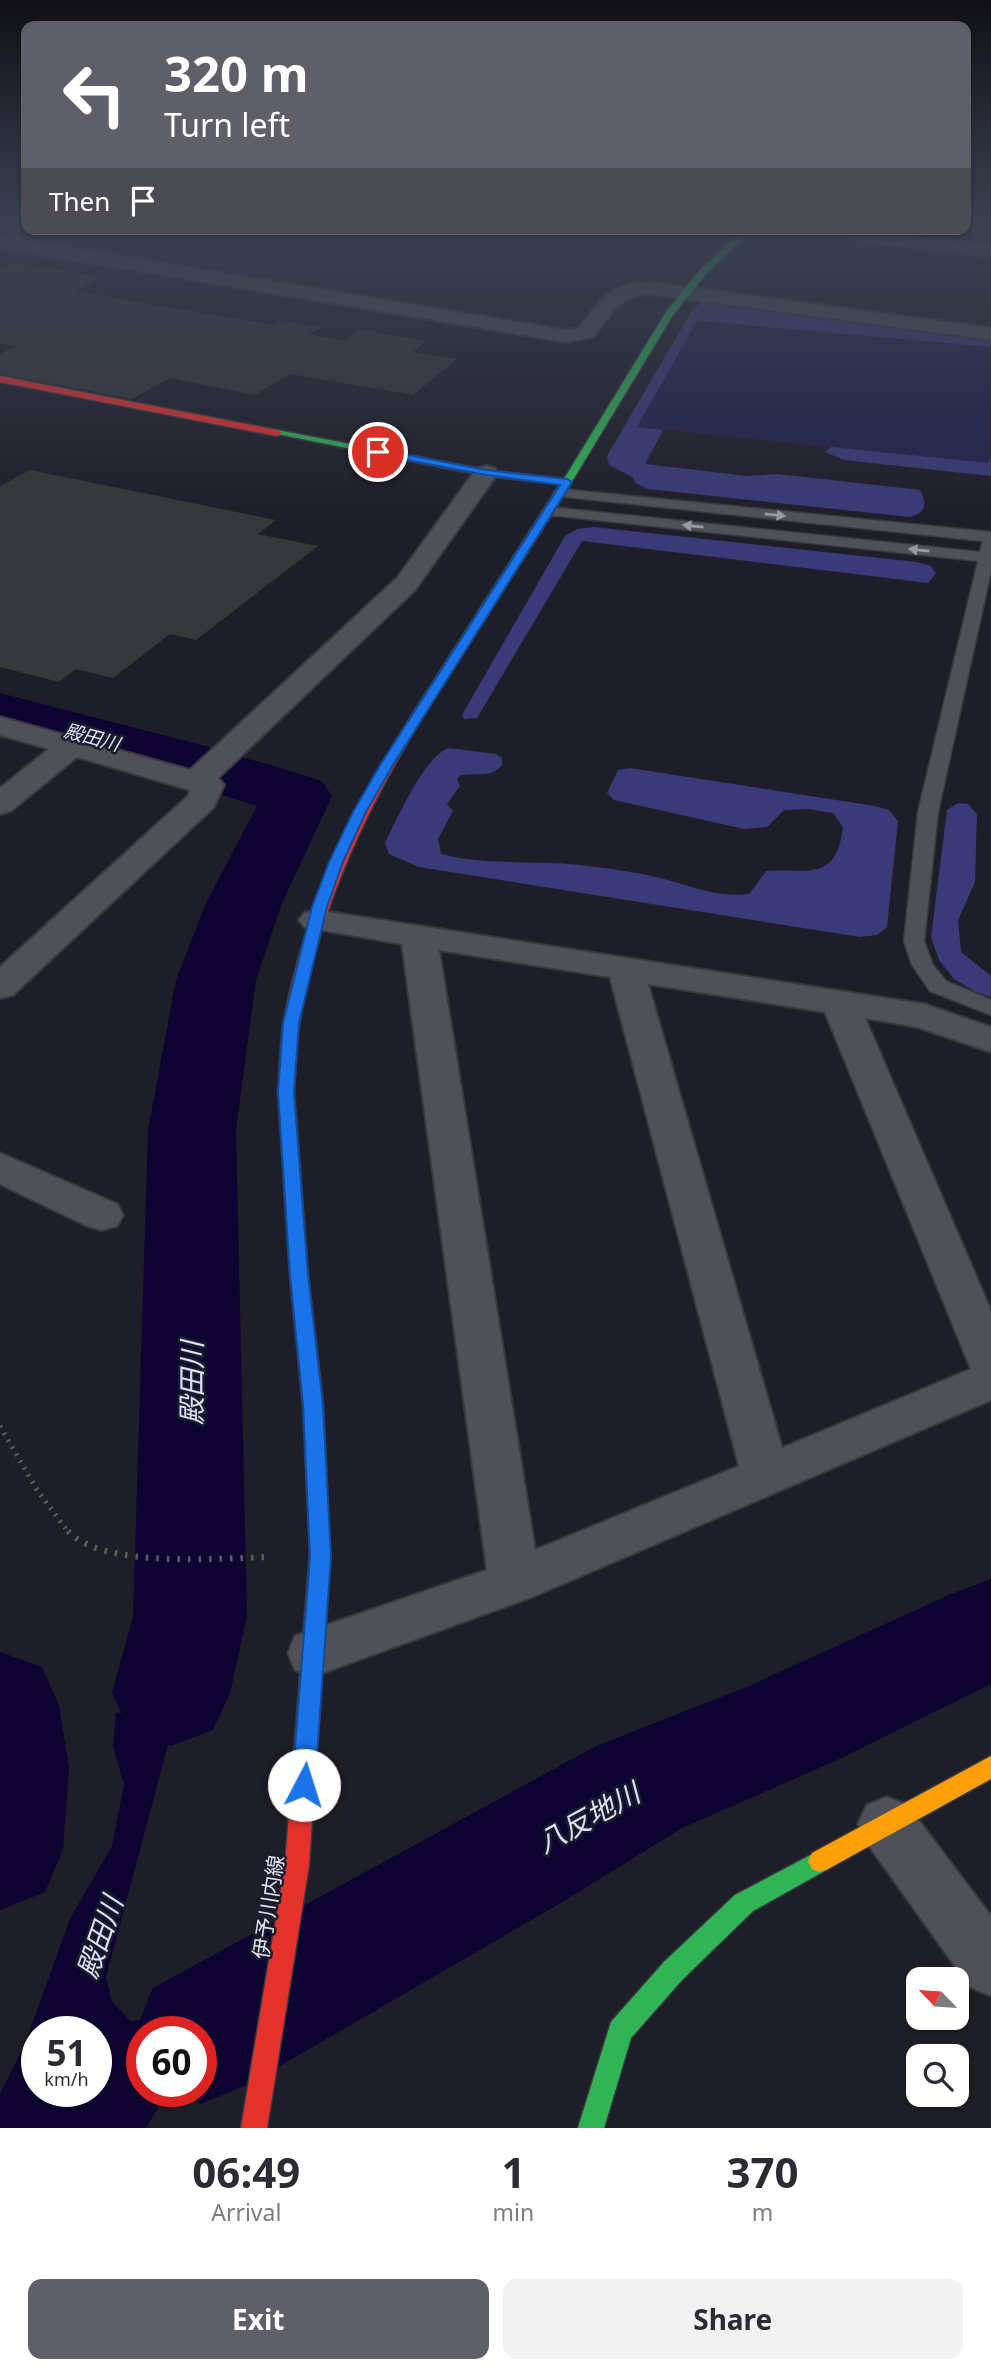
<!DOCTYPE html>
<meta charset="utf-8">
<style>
body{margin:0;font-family:"Noto Sans","Noto Sans JP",sans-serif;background:#f2f2f3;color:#2b2b33;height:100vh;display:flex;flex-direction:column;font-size:26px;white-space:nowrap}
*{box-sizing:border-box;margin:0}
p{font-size:23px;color:#7c7c81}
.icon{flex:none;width:38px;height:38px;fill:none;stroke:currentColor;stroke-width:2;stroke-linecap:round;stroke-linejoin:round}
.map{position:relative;height:2128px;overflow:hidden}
.side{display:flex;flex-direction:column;background:#fff;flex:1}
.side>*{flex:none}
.hud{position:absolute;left:21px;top:21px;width:950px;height:214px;border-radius:14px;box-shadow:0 2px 5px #0004;background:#5e5f68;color:#fff;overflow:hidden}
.needle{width:46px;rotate:295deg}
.fabs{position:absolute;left:906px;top:1967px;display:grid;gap:14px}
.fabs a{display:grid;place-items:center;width:63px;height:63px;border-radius:14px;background:#fff;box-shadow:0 2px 5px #0004;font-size:35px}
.speed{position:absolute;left:21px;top:2016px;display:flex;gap:14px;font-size:35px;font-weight:700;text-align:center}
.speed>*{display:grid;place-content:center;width:91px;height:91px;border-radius:50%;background:#fff;box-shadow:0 2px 5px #0004;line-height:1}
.speed small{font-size:18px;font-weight:400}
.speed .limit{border:10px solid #d22;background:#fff;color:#111}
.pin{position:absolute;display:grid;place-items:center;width:60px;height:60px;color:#fff;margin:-30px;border:4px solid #fff;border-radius:50%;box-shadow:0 2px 7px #0007}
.me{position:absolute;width:77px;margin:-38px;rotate:5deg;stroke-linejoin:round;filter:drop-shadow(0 0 5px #0008)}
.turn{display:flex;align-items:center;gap:24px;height:147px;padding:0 28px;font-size:32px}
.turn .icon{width:91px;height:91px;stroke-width:2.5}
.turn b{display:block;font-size:49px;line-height:60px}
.then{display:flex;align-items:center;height:66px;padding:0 28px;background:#0003;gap:14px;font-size:26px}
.eta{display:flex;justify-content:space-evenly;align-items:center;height:119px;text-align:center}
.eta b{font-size:42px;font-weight:700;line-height:49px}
.cta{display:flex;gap:14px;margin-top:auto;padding:14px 28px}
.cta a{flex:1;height:80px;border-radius:14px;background:#5e5f68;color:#fff;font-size:28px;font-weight:700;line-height:80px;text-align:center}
.cta a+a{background:#f2f2f3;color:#2b2b33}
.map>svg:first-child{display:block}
.green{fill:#23214b}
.forest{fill:#3b3978}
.water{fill:#0d0431;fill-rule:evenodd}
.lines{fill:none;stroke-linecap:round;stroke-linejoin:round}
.river{fill:#0d0431;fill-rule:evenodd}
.building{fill:#353738}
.lane-casing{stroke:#383840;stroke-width:3}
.street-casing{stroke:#383840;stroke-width:4}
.fast-casing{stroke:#383840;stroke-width:3}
.slow-casing{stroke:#383840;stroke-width:3}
.jam-casing{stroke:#383840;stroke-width:3}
.path-far1{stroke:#5d5e64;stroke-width:5;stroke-dasharray:2 6;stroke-linecap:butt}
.path{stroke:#5d5e64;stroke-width:6;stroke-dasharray:2.5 8;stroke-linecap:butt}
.lane{fill:#505058;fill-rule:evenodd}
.street{fill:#505058;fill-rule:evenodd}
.fast{fill:#30b455;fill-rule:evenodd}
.slow{fill:#ff9f0a;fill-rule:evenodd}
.jam{fill:#e5322d;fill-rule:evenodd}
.oneway{fill:#999aa4}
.route{fill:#1a73e8;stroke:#114b97;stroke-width:2}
.labels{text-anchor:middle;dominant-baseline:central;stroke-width:5;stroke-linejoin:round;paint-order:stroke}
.far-water-label{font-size:19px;font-style:italic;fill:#dfe0f6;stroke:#1a1b2c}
.street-label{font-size:21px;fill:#e2e3ef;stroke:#1a1b2c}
.near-water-label{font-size:28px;font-style:italic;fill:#dfe0f6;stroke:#1a1b2c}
</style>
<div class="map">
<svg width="991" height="2128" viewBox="0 0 991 2128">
<rect width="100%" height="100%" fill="#1e1e28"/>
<!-- green -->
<path class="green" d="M697 321 991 347 990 464 637 427Z"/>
<!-- forest -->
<g class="forest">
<path d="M719 302 991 340V347L697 321 637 427 663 430 645 464 748 476 778 474 920 490C928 504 925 514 909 517L648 489 635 483 634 478 609 465 607 456 694 307 702 303Z"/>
<path d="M831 447 989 463 991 456V476L844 460 825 452Z"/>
<path d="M594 527 917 562 931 566 936 573 928 583 582 541 477 718 464 719 462 715 565 536 577 529Z"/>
<path d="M449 748 496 754 502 758V765C490 779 477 772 461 775L457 779 460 786 447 804 453 811 438 839 441 854C486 866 534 860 580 865 607 868 635 872 660 878 692 886 716 898 749 894L766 871C809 868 836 883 843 827L833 813 808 809 784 810 767 827 744 829 614 800 607 793 618 770 630 768 875 806 889 810 898 821 887 927 877 935 860 937 419 867 389 854 385 843C397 819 425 755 449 748Z"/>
<path d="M958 803 968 804 977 814 975 882 958 920 961 952 991 976V997L976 992 954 979 939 960 931 937 947 810Z"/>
</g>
<!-- water -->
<path class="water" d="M206 1580 202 1617 106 1977 112 2002 131 2021 163 2019 198 1994 190 2032H142V2091H168L146 2128H0V2094L24 2046 70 1919 112 1846 124 1784 113 1747 116 1712 145 1721 170 1634 175 1581ZM37 2032H96V2091H37Z"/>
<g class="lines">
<!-- river -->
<g class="river">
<path d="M0 693 209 747 218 763 240 757 264 763 322 781 332 796 282 903 256 980 236 1130 247 1617 230 1693 213 1730 171 1746 129 1730 112 1693 133 1617 148 1130 176 980 206 903 257 806 216 793 206 778 207 776 185 781 0 733Z"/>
<path d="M991 1579V1684L833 1762 682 1828 559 1904 249 2084 201 2104 170 2091H201V2032H142V2057L133 2036 153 1988 596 1746 749 1686 951 1594Z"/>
<path d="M0 1652 42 1667 59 1705 69 1768 63 1849 45 1892 0 1910Z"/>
</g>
</g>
<!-- building -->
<g class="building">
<path d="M13 262 101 277 75 291 272 325 280 320 322 327 308 334 344 340 359 329 427 341 413 352 457 359 413 395 290 374 255 395 170 378 132 399 0 374V354L16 346 0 343V268Z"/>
<path d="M30 470 276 520 258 534 318 546 196 640 170 634 113 678 76 669 59 682 0 667V486Z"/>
</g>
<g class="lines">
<!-- lane casing -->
<g class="lane-casing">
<path id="lane" d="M561 489 991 532V571L938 812 924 941 933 965 946 981 991 1000V1015L930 991 912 965 904 941 918 812 978 561 549 515 542 511 549 507 980 552 983 541 556 496 554 493Z"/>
</g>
<!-- street casing -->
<g class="street-casing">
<g id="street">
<path d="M793 229H851L991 245V257L802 234Z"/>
<path d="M0 236 565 330 579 328C600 301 611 283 648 282L991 328V340L648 294C621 294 608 318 593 337L565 342 0 248Z"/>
<path d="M486 466 495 468 498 473 415 590 218 778 224 785 214 807 13 995 0 998V967L188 796 190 790 77 757 11 811 0 814V788L49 749 0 735V717L190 770 397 578 477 468Z"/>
<path d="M316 910 924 1004 991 1027V1052L917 1027 865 1018 991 1311V1400L532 1597 314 1676 295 1670 288 1653 295 1636 487 1570 402 944 304 927 299 920 304 913ZM439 950 610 977 739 1466 535 1550ZM648 984 825 1012 971 1369 782 1448Z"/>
<path d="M0 1153 117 1204 123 1215 117 1226 102 1230 87 1226 0 1184Z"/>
<path d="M887 1797 907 1805 991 1916V1996L970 1987 867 1843 858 1824 867 1805Z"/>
</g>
</g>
<!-- fast casing -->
<g class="fast-casing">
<g id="fast">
<path d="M745 229H754L706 274 673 315 554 511 427 710 421 714 417 713 415 710 560 484 486 476 272 433 277 430 486 470 564 479 666 312 700 270Z"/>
<path d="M820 1850 828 1853 832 1861 828 1869 753 1911 682 1980 631 2038 604 2128H578L611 2022 664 1962 735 1895Z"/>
</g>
</g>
<!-- slow casing -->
<g class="slow-casing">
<g id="slow">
<path d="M286 1085 294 1090 308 1275 323 1405 330 1552 327 1558 320 1561 313 1558 310 1552 303 1405 290 1275 278 1090Z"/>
<path d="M991 1756V1779L828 1869 820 1872 812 1869 808 1861 812 1853Z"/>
</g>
</g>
<!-- jam casing -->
<g class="jam-casing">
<g id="jam">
<path d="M0 376 277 430 282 433 277 436 0 382Z"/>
<path d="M421 706 427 710C367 807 319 907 300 1020 296 1043 296 1067 294 1090L292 1094H280L278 1090C280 1067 280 1043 284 1020 305 907 354 807 415 710Z"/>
<path d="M320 1543 327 1546 330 1552 309 1865 267 2128H241L285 1865 310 1552 313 1546Z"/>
</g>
</g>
<!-- path-far1 -->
<path class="path-far1" d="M0 1426 37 1490 69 1533"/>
<!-- path -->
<path class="path" d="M68 1531C102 1569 220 1558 270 1557"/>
<!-- lane -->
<use href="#lane" class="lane"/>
<!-- street -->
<use href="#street" class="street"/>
<!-- fast -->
<use href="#fast" class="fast"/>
<!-- slow -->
<use href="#slow" class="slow"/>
<!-- jam -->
<use href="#jam" class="jam"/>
</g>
<!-- one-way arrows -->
<defs><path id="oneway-solid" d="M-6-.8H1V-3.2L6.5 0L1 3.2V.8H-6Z" transform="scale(1.75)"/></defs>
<g class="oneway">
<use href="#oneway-solid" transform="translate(775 515) rotate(6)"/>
<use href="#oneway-solid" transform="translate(693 526) rotate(-174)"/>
<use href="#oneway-solid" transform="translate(919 550) rotate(-174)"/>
</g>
<!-- sky -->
<linearGradient id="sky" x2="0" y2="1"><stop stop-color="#101016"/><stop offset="0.43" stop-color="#3b4153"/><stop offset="1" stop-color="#3b4153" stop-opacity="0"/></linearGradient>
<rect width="991" height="521" fill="url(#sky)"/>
<!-- route -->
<path class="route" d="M378 449 486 470 567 479 572 482 393 765 366 812 343 862 327 907 299 1023 294 1092 308 1275 323 1405 331 1557 315 1785 312 1793 304 1796 295 1793 292 1785 310 1557 303 1405 290 1275 278 1092 283 1023 312 907 329 862 353 812 380 765 560 485 486 475 374 454V450Z"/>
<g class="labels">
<!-- far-water labels -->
<g class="far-water-label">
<text transform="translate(92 737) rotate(15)">殿田川</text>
</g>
<!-- street labels -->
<g class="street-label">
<text transform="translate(268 1907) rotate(-81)">伊予川内線</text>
</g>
<!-- near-water labels -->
<g class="near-water-label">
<text transform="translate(191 1383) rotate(-90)">殿田川</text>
<text transform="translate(588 1817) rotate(-29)">八反地川</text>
<text transform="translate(99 1937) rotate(-71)">殿田川</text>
</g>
</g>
</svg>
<div class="fabs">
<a><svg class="needle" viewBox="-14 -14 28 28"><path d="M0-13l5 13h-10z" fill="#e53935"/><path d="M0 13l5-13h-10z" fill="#7c7c81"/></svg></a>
<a><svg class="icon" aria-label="search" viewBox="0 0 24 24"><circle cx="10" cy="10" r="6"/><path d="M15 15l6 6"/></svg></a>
</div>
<div class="speed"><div>51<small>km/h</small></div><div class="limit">60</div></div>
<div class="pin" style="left:378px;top:452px;background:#d93025"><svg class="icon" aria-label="arrive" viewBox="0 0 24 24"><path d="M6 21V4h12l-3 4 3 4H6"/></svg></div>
<svg class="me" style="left:304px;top:1785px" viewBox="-20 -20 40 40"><circle r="19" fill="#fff"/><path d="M0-13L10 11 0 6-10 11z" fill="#1a73e8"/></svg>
<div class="hud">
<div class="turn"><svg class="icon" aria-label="left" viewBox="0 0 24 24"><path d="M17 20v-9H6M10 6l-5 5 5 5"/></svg><div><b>320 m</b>Turn left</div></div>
<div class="then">Then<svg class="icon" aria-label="arrive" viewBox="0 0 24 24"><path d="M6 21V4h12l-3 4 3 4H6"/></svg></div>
</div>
</div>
<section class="side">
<div class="eta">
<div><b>06:49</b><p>Arrival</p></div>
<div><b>1</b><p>min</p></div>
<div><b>370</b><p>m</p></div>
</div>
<div class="cta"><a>Exit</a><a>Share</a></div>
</section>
